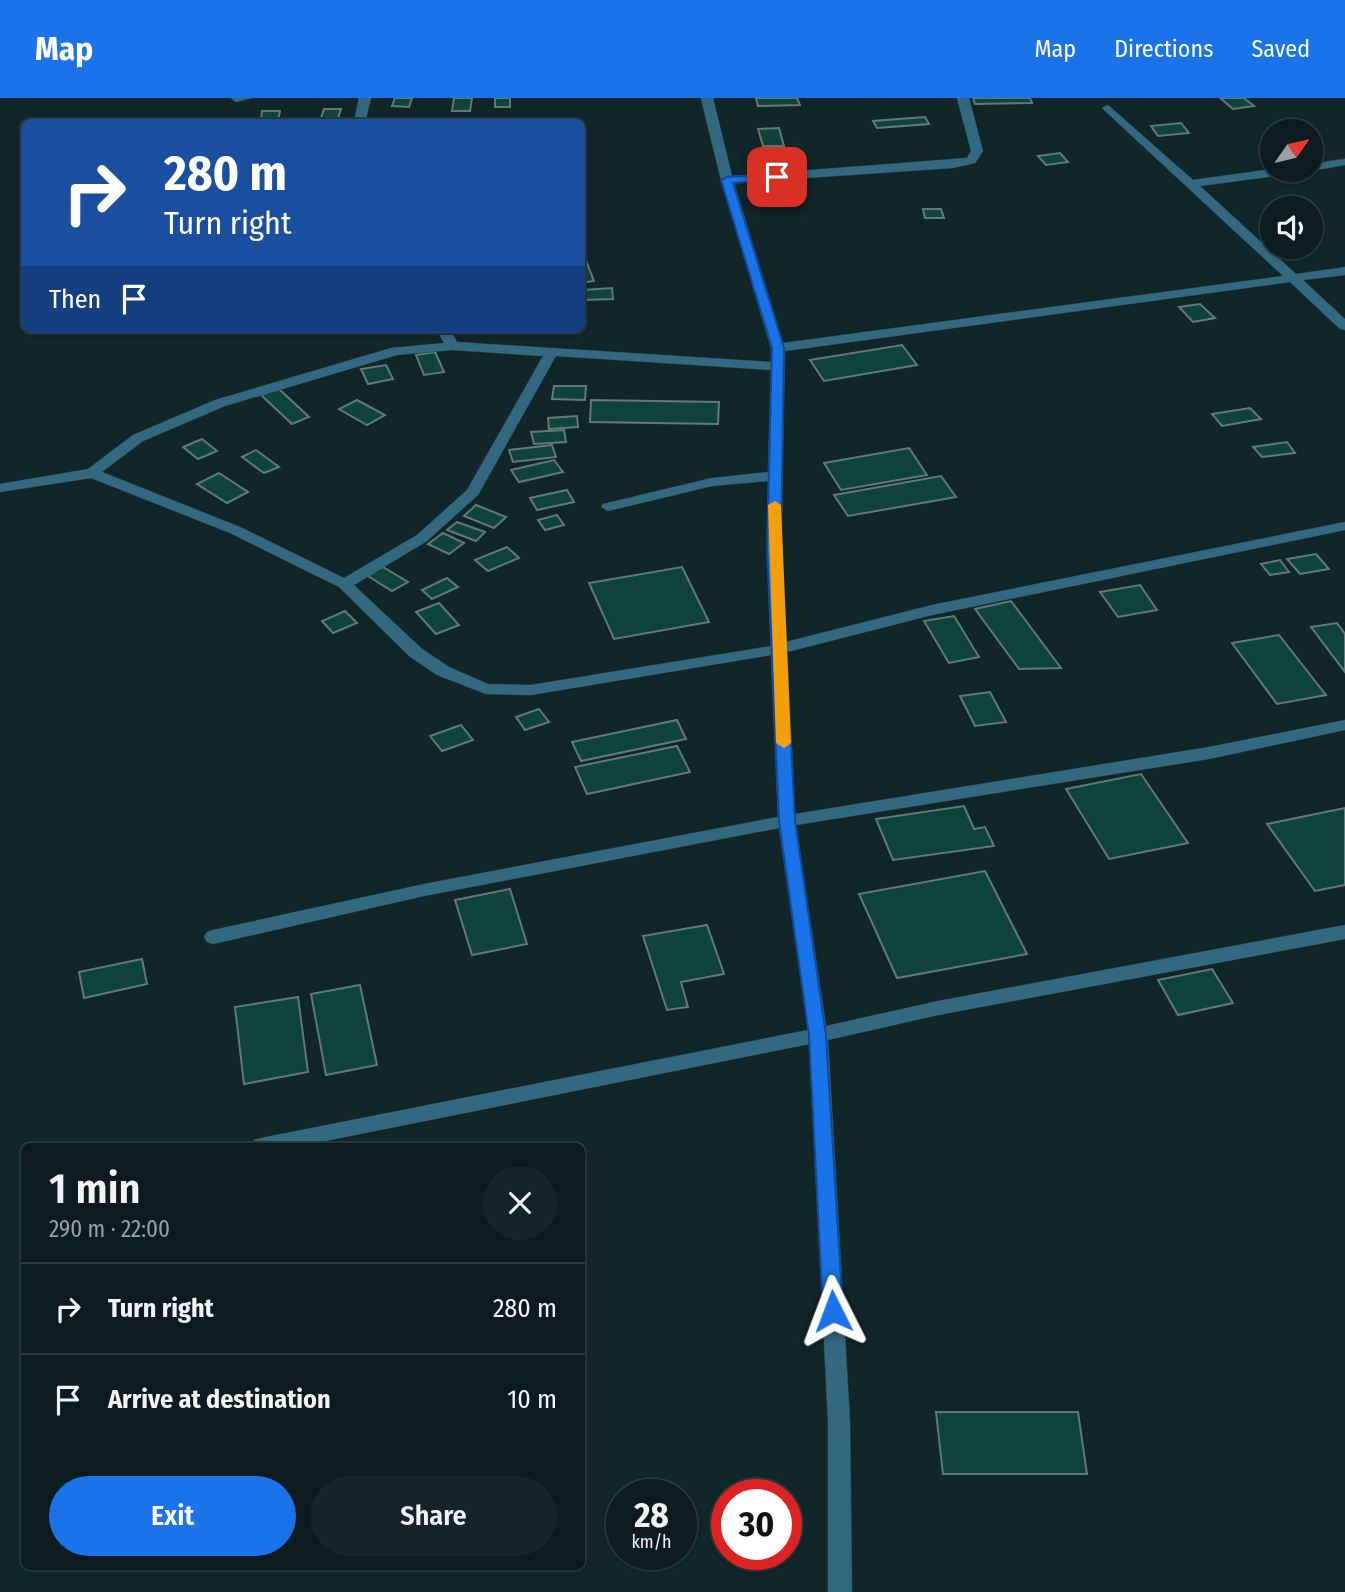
<!DOCTYPE html>
<meta charset="utf-8">
<style>
body{margin:0;font-family:"Fira Sans Condensed",sans-serif;background:#152527;color:#f1f3f6;height:100vh;display:flex;flex-direction:column;font-size:26px;white-space:nowrap}
*{box-sizing:border-box;margin:0}
p{font-size:23px;color:#9aa1a4}
.icon{flex:none;width:38px;height:38px;fill:none;stroke:currentColor;stroke-width:2;stroke-linecap:round;stroke-linejoin:round}
.map{position:relative;flex:1;overflow:hidden}
.panel{position:absolute;left:21px;top:1045px;width:564px;height:427px;display:flex;flex-direction:column;background:#0c1c1e;border-radius:10px;box-shadow:0 2px 5px #0004,0 0 0 2px #2c3a3c}
.panel>*{flex:none}
.banner{position:absolute;left:21px;top:21px;width:564px;height:214px;border-radius:10px;box-shadow:0 2px 5px #0004,0 0 0 2px #2c3a3c;background:#1a4fa0;color:#fff;overflow:hidden}
.needle{width:46px;rotate:56deg}
.controls{position:absolute;left:1260px;top:21px;display:grid;gap:14px}
.controls a{display:grid;place-items:center;width:63px;height:63px;border-radius:50%;background:#0c1c1e;box-shadow:0 2px 5px #0004,0 0 0 2px #2c3a3c;font-size:35px}
.speed{position:absolute;left:606px;top:1381px;display:flex;gap:14px;font-size:35px;font-weight:700;text-align:center}
.speed>*{display:grid;place-content:center;width:91px;height:91px;border-radius:50%;background:#0c1c1e;box-shadow:0 2px 5px #0004,0 0 0 2px #2c3a3c;line-height:1}
.speed small{font-size:18px;font-weight:400}
.speed .limit{border:10px solid #d22;background:#fff;color:#111}
.pin{position:absolute;display:grid;place-items:center;width:60px;height:60px;color:#fff;margin:-30px;border-radius:14px;box-shadow:0 4px 10px #0006}
.me{position:absolute;width:77px;margin:-38px;rotate:357deg;stroke-linejoin:round;filter:drop-shadow(0 0 5px #0008)}
.turn{display:flex;align-items:center;gap:24px;height:147px;padding:0 28px;font-size:32px}
.turn .icon{width:91px;height:91px;stroke-width:2.5}
.turn b{display:block;font-size:49px;line-height:60px}
.then{display:flex;align-items:center;height:66px;padding:0 28px;background:#0003;gap:14px;font-size:26px}
.round{display:grid;place-items:center;flex:none;width:74px;height:74px;border-radius:37px;background:#152527}
.headline{display:flex;align-items:center;justify-content:space-between;height:119px;padding:0 28px}
h1{font-size:42px;font-weight:600;line-height:52px}
.action{display:flex;gap:14px;margin-top:auto;padding:14px 28px}
.action a{flex:1;height:80px;border-radius:42px;background:#1a73e8;color:#fff;font-size:28px;font-weight:600;line-height:80px;text-align:center}
.action a+a{background:#152527;color:#f1f3f6}
ul{padding:0;list-style:none}
li{display:flex;align-items:center;gap:21px;height:91px;padding:0 28px;border-top:2px solid #2c3a3c}
li div{flex:1}
li b{display:block;font-size:26px}
li em{font-style:normal}
header{display:flex;align-items:center;gap:42px;box-sizing:border-box;height:98px;padding:0 35px;background:#1a73e8;color:#fff}
header strong{font-size:33px}
nav{display:flex;gap:38px;margin-inline-start:auto;font-size:24px}
.map>svg:first-child{display:block}
.building{fill:#0f443a;stroke:#637a74;stroke-width:2}
.lines{fill:none;stroke-linecap:round;stroke-linejoin:round}
.minor-casing{stroke:#2d4244;stroke-width:1}
.minor{fill:#326981;fill-rule:evenodd}
.route{fill:#1a73e8;stroke:#114b97;stroke-width:2}
.slow{fill:#f59e0b}
</style>
<header>
<strong>Map</strong>
<nav><a>Map</a><a>Directions</a><a>Saved</a></nav>
</header>
<div class="map">
<svg width="1345" height="1494" viewBox="0 0 1345 1494">
<rect width="100%" height="100%" fill="#102628"/>
<!-- building -->
<g class="building">
<path d="M395 0H412L409 9 392 8Z"/>
<path d="M454 0H472L470 13H452Z"/>
<rect x="495" y="0" width="15" height="9"/>
<path d="M756 0H797L800 7 758 8Z"/>
<path d="M973 0H1030L1032 5 975 6Z"/>
<path d="M1220 0H1244L1254 8 1233 11Z"/>
<path d="M324 11H341L338 20H321Z"/>
<path d="M262 13H280L278 22H261Z"/>
<path d="M925 19 929 26 877 30 873 23Z"/>
<path d="M1181 25 1189 35 1158 38 1151 28Z"/>
<path d="M779 30 784 48H763L758 31Z"/>
<path d="M1060 55 1068 64 1046 67 1038 58Z"/>
<path d="M923 111H941L944 120H925Z"/>
<path d="M581 150 594 183 581 185Z"/>
<path d="M612 190 613 201 584 202 583 192Z"/>
<path d="M1200 206 1215 220 1193 224 1179 209Z"/>
<path d="M902 247 917 267 824 283 810 262Z"/>
<path d="M435 254 444 274 424 277 416 257Z"/>
<path d="M386 267 393 281 368 286 361 271Z"/>
<path d="M554 288H586L585 302 552 301Z"/>
<path d="M279 291 309 319 292 326 261 297Z"/>
<path d="M357 302 385 317 367 327 339 311Z"/>
<path d="M591 302 719 304 718 326 590 324Z"/>
<path d="M1250 310 1261 321 1222 328 1212 316Z"/>
<path d="M577 318 578 329 549 331 548 320Z"/>
<path d="M564 332 566 344 534 346 531 334Z"/>
<path d="M202 341 217 353 198 361 183 349Z"/>
<path d="M1287 344 1295 355 1262 359 1253 349Z"/>
<path d="M552 347 556 359 513 364 509 352Z"/>
<path d="M909 350 927 377 841 392 824 365Z"/>
<path d="M256 352 279 369 264 375 242 359Z"/>
<path d="M554 362 563 374 519 384 511 372Z"/>
<path d="M219 375 248 394 227 405 197 386Z"/>
<path d="M941 378 956 399 848 418 834 397Z"/>
<path d="M567 392 574 404 537 412 530 400Z"/>
<path d="M476 407 506 419 494 430 464 418Z"/>
<path d="M557 417 564 427 545 432 538 422Z"/>
<path d="M457 424 485 434 476 443 447 432Z"/>
<path d="M443 435 464 445 449 456 428 446Z"/>
<path d="M507 449 519 460 488 473 475 462Z"/>
<path d="M1316 456 1329 471 1300 476 1287 461Z"/>
<path d="M1280 462 1289 474 1270 477 1261 466Z"/>
<path d="M383 469 408 484 392 493 368 478Z"/>
<path d="M682 469 709 524 614 541 589 485Z"/>
<path d="M447 480 458 489 432 501 422 492Z"/>
<path d="M1140 487 1157 512 1118 519 1100 494Z"/>
<path d="M1011 503 1061 570 1019 571 975 511Z"/>
<path d="M439 505 459 527 436 536 416 514Z"/>
<path d="M345 513 357 525 333 535 322 523Z"/>
<path d="M954 518 979 559 949 565 924 523Z"/>
<path d="M1337 525 1345 536V574L1311 529Z"/>
<path d="M1279 537 1326 597 1277 606 1232 545Z"/>
<path d="M990 594 1006 624 975 628 960 598Z"/>
<path d="M539 611 549 624 525 632 516 619Z"/>
<path d="M677 622 686 641 581 663 572 644Z"/>
<path d="M461 627 473 642 442 653 430 638Z"/>
<path d="M677 648 690 674 587 696 575 669Z"/>
<path d="M1141 676 1188 745 1109 761 1066 691Z"/>
<path d="M964 708 974 731 985 729 994 748 893 762 876 721Z"/>
<path d="M1345 710V787L1315 793 1267 726Z"/>
<path d="M985 773 1027 856 897 880 859 796Z"/>
<path d="M510 791 527 846 472 857 455 802Z"/>
<path d="M707 827 724 876 681 884 688 909 667 912 643 838Z"/>
<path d="M142 861 147 886 84 900 79 874Z"/>
<path d="M1212 871 1233 905 1178 917 1158 882Z"/>
<path d="M360 887 377 967 326 977 311 896Z"/>
<path d="M298 899 308 974 244 986 235 909Z"/>
<path d="M936 1314H1078L1087 1376H943Z"/>
</g>
<g class="lines">
<!-- minor casing -->
<g class="minor-casing">
<g id="minor">
<path d="M231 0H252L236 4Z"/>
<path d="M359 0H371L365 24H354Z"/>
<path d="M701 0H713L732 78 967 60 971 53 957 0H969L983 53 975 65 953 70 734 85 783 245 1283 178 1104 12 1102 10 1108 7 1193 82 1272 71 1297 72 1291 76 1200 88 1296 176 1345 169V177L1303 182 1345 221V232L1340 231 1290 184 785 253 781 450 786 544 932 507 1345 424V432L932 517 787 554 795 716 1209 649 1345 622V632L1209 661 796 727 826 928 938 903 1345 827V841L938 917 828 942 850 1324 852 1494H828V1324L809 946 300 1048H251L254 1042 261 1040 808 932 779 730 424 798 213 846 207 844 204 839 207 834 213 832 424 786 778 719 771 557 531 597 486 596 437 577 409 558 339 489 230 435 91 380 0 394V386L88 371 133 337 215 302 391 250 444 245 436 231H450L457 244 771 264V250L721 82ZM452 252 543 258 467 392 417 437 344 480 240 429 102 374 143 343 225 308 397 257ZM556 258 771 272 768 374 712 380 603 406 601 409 608 413 712 388 768 383 767 450 771 548 531 587 488 586 449 569 421 550 354 487 427 443 478 397Z"/>
<path d="M1345 61V67L1311 73 1308 72H1311V66Z"/>
</g>
</g>
<!-- minor -->
<use href="#minor" class="minor"/>
</g>
<!-- route -->
<path class="route" d="M777 76 782 79 781 81 733 85 784 250 781 450 795 723 826 937 843 1213 840 1219 833 1222 826 1219 823 1213 809 937 779 723 767 450 772 250 721 82 727 79Z"/>
<!-- slow -->
<path class="slow" d="M775 403 781 407 791 645 784 650 776 645 768 407Z"/>
</svg>
<div class="controls">
<a><svg class="needle" viewBox="-14 -14 28 28"><path d="M0-13l5 13h-10z" fill="#e53935"/><path d="M0 13l5-13h-10z" fill="#9aa1a4"/></svg></a>
<a><svg class="icon" aria-label="sound" viewBox="0 0 24 24"><path d="M4 9h4l5-4v14l-5-4H4zM17 9q2 3 0 6"/></svg></a>
</div>
<div class="speed"><div>28<small>km/h</small></div><div class="limit">30</div></div>
<div class="pin" style="left:777px;top:79px;background:#d93025"><svg class="icon" aria-label="arrive" viewBox="0 0 24 24"><path d="M6 21V4h12l-3 4 3 4H6"/></svg></div>
<svg class="me" style="left:833px;top:1213px" viewBox="-20 -20 40 40"><path d="M0-17L14 15 0 8-14 15z" fill="#1a73e8" stroke="#fff" stroke-width="4"/></svg>
<div class="banner">
<div class="turn"><svg class="icon" aria-label="right" viewBox="0 0 24 24"><path d="M7 20v-9h11M14 6l5 5-5 5"/></svg><div><b>280 m</b>Turn right</div></div>
<div class="then">Then<svg class="icon" aria-label="arrive" viewBox="0 0 24 24"><path d="M6 21V4h12l-3 4 3 4H6"/></svg></div>
</div>
<section class="panel">
<div class="headline"><div><h1>1 min</h1><p>290 m · 22:00</p></div><a class="round"><svg class="icon" aria-label="close" viewBox="0 0 24 24"><path d="M6 6l12 12M18 6L6 18"/></svg></a></div>
<ul>
<li><svg class="icon" aria-label="right" viewBox="0 0 24 24"><path d="M7 20v-9h11M14 6l5 5-5 5"/></svg><div><b>Turn right</b></div><em>280 m</em></li>
<li><svg class="icon" aria-label="arrive" viewBox="0 0 24 24"><path d="M6 21V4h12l-3 4 3 4H6"/></svg><div><b>Arrive at destination</b></div><em>10 m</em></li>
</ul>
<div class="action"><a>Exit</a><a>Share</a></div>
</section>
</div>
